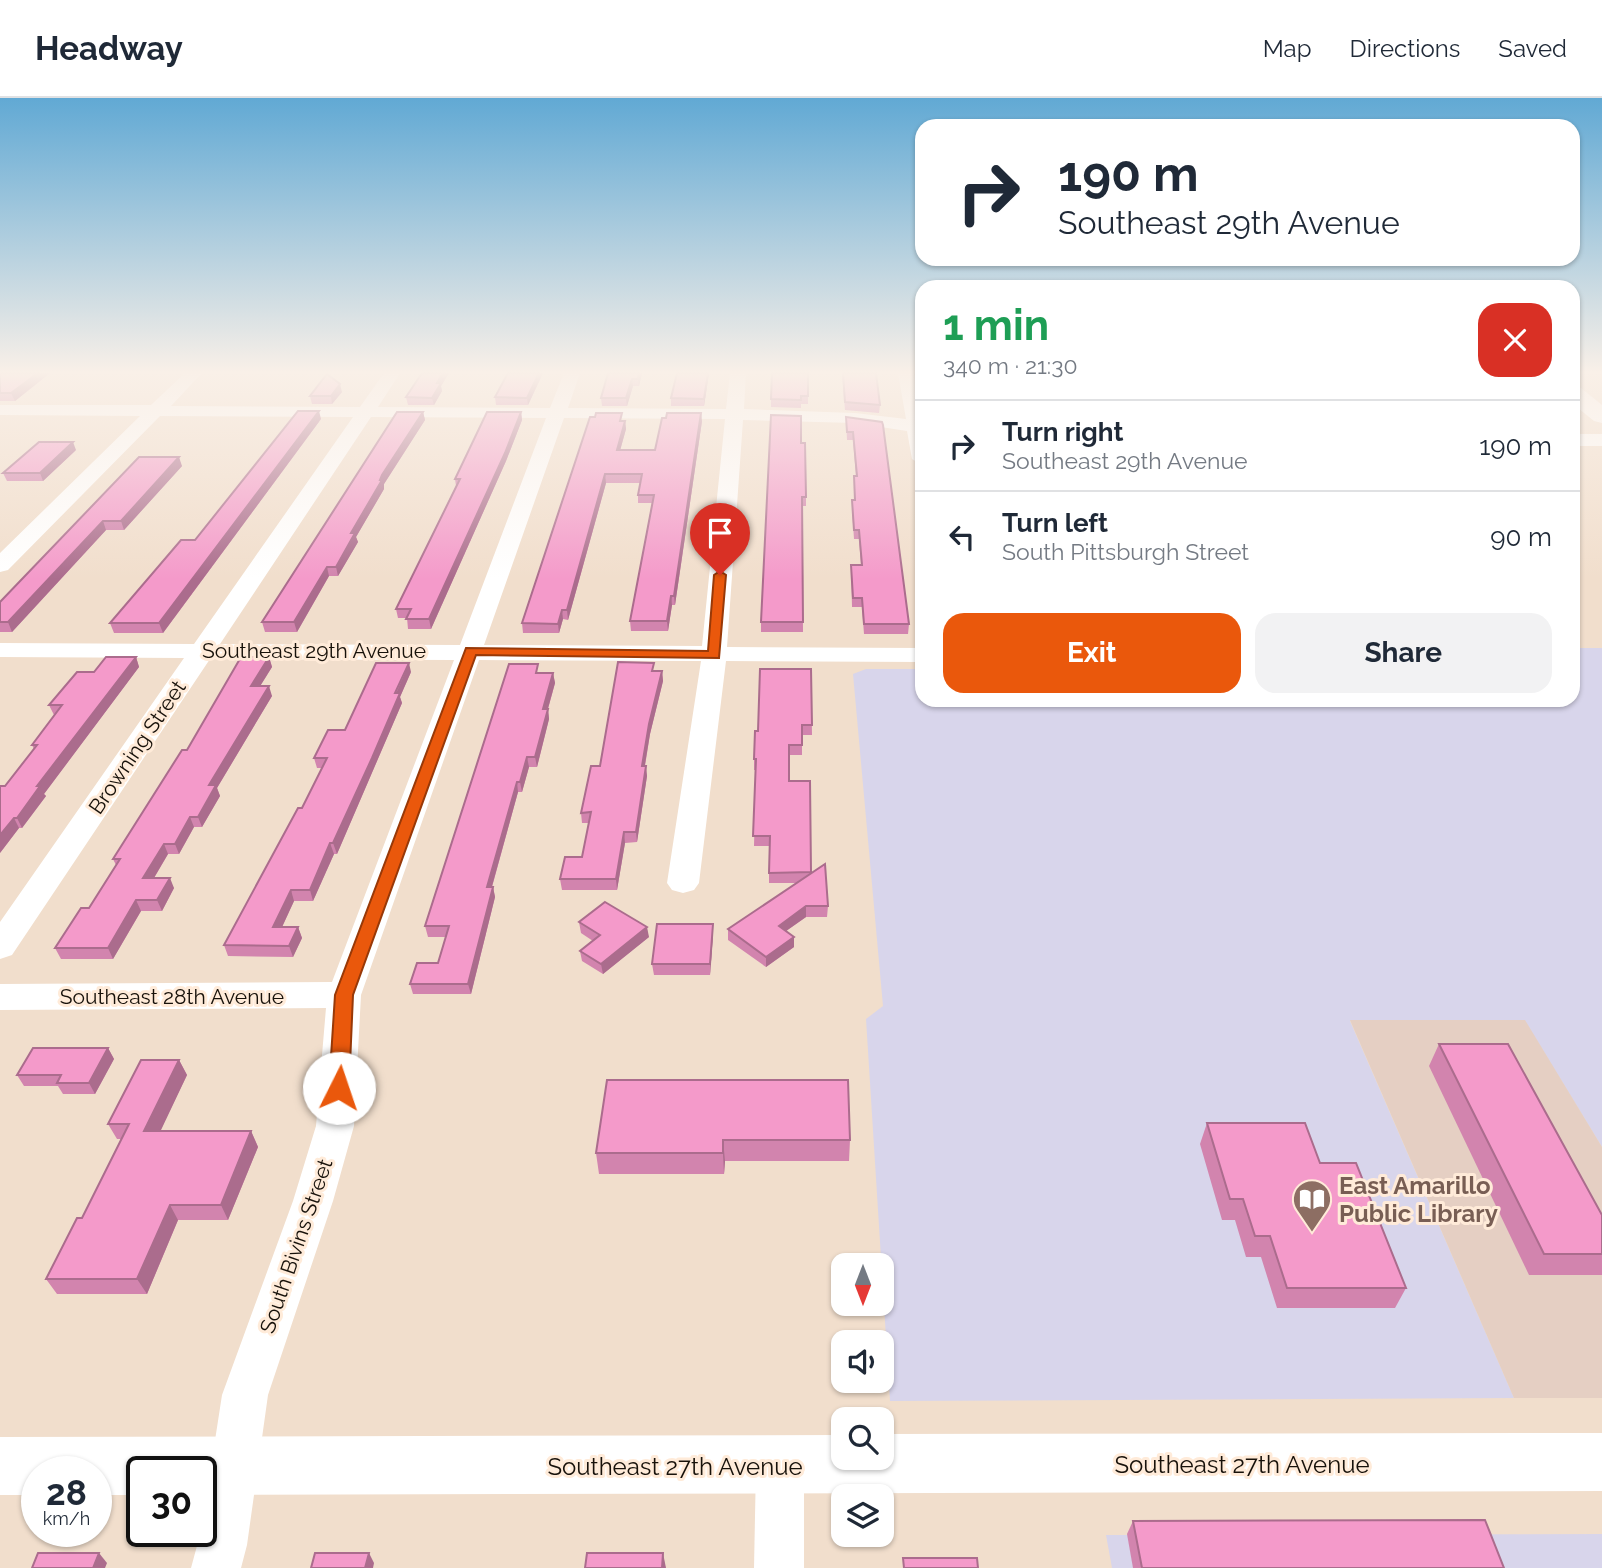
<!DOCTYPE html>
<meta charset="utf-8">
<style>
body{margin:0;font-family:Raleway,sans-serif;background:#f2f2f3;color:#1f2937;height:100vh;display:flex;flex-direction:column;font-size:26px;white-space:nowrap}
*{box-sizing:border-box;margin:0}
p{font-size:23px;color:#747a83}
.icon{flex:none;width:38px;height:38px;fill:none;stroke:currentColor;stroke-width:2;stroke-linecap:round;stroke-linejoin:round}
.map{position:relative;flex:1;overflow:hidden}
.panel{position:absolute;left:915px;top:182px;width:665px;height:427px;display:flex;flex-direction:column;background:#fff;border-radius:21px;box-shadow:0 2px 5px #0004}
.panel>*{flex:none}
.banner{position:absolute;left:915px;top:21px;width:665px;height:147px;border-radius:21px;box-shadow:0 2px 5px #0004;background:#fff;color:#1f2937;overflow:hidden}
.needle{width:46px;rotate:180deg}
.tools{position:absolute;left:831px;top:1155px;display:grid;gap:14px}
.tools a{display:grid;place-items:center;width:63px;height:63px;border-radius:14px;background:#fff;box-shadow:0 2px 5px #0004;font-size:35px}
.speed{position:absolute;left:21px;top:1358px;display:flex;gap:14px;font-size:35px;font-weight:700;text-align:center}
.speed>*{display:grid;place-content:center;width:91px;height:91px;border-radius:50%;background:#fff;box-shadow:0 2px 5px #0004;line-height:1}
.speed small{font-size:18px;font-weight:400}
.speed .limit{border:4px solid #111;border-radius:10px;background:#fff;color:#111}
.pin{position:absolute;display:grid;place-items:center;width:60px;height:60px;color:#fff;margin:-72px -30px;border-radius:50% 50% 50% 0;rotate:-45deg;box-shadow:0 0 7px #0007}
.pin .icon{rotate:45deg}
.me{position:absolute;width:77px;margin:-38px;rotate:4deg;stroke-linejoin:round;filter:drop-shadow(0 0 5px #0008)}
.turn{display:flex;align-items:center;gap:24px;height:147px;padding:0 28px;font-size:32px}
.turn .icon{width:91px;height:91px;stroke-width:2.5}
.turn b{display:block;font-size:49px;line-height:60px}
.round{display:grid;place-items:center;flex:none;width:74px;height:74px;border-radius:21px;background:#f2f2f3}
.head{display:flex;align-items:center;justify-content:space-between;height:119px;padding:0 28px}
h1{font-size:42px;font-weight:700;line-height:52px;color:#1e9e55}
.primary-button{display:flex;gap:14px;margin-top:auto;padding:14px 28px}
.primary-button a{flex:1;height:80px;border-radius:21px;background:#ea580c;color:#fff;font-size:28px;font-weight:700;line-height:80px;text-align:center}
.primary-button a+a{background:#f2f2f3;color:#1f2937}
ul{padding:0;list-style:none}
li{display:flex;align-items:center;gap:21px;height:91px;padding:0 28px;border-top:2px solid #e0e1e3}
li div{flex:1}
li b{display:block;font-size:26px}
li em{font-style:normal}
header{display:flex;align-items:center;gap:42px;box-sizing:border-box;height:98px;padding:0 35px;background:#fff;border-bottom:2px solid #e0e1e3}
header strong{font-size:33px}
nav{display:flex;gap:38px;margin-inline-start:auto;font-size:24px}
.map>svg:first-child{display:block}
.commercial{fill:#d8d5eb}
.education{fill:#e5cfc3}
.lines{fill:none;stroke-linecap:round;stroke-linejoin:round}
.minor{fill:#fff;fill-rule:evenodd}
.major{fill:#fff;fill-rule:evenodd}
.wall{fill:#d284ae}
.shaded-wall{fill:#ab6c8d}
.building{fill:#f49aca;stroke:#ab6c8d;stroke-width:2}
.route{fill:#ea580c;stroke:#983908;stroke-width:2}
.labels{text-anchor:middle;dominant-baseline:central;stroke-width:6;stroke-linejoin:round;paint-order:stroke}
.street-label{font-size:21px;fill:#17110a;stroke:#ffebd9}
.near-education-label{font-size:24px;font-weight:bold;fill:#785e54;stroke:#ffebd9;text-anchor:start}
.near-street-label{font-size:24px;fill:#17110a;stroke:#ffebd9}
</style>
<header>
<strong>Headway</strong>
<nav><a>Map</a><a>Directions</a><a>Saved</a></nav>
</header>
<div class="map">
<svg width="1602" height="1470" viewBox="0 0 1602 1470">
<rect width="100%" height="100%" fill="#f1decc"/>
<!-- commercial -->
<g class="commercial">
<path d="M1573 550H1602V1049L1525 923H1350L1514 1300 890 1303 866 921 883 908 853 576 866 571H922V602H1573V574L1580 573 1573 565Z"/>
<path d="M1602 1436V1470H1112L1106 1437Z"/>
</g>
<!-- education -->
<path class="education" d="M1350 922H1525L1602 1049V1300H1514Z"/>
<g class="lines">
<!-- minor -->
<g class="minor">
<path d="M185 275H202L171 308 360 309 384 275H400L378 309 550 310 564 275H580L568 310 726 311 730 275H746L744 311 855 315 906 321 898 275H914L922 314V367L912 361 907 333 855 325 743 322 727 549 922 550V564L726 563 699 785 694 792 683 795 672 792 667 785 701 563 479 562 361 897 354 1028 333 1103 268 1297 247 1447 241 1470H191L201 1433 222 1297 293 1103 316 1028 326 910 0 912V886L332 884 454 562 210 561 12 857 0 861V824L184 560 0 559V545L194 546 353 319 160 318 8 472 0 474V455L140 318 0 317V307H151ZM371 319 546 320 460 547 220 546ZM564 320 725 321 702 548 484 547Z"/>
<rect x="1573" y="336" width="29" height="12"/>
<path d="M780 1344 797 1351 804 1368V1470H754L756 1368 763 1351Z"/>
</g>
<!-- major -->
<g class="major">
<path d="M1573 289 1581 290 1602 307V325L1594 323 1573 306Z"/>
<path d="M1602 1335V1393L201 1397V1374H142V1397H96V1374H37V1397H0V1339L844 1337V1360H882V1336Z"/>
</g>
</g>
<!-- wall -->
<g class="wall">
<path d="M1 275H50L15 303H0V276Z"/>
<path d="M422 275H449L441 288 442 293 434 307H408L406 299Z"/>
<path d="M543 275 528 307H496L495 299Z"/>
<path d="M608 275H642L639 288H633L627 308H602L601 300Z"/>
<path d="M709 275 704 308H671V300Z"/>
<path d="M808 275V306H801V310L771 309V301Z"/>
<path d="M842 275H876L880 307 879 315 845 312Z"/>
<path d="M342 294 332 306H312L310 298Z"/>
<path d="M423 314 425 322 384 386V391L356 439 358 444 338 478H329L297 534H265L262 524Z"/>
<path d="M521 314 522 322 506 363 431 531H408L407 520H398L396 511 456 388 455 381Z"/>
<path d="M846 319 882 324 909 526 908 536H864L862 509H852L851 467H861L859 441H854L852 411V402H854V378H856L853 342H847Z"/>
<path d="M321 321 163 535H114L110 525 195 442Z"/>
<path d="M623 323H625L626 331 620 352H655L702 323 675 507H672L668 533H631L630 523 652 405H638V397L640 385H606L568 522 563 521 559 535H523L522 525Z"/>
<path d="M76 352 43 383H7L3 375Z"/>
<path d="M139 359 182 368 124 432H106L12 534H0V504Z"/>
<path d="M806 377V408H802L803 534H761V524Z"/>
<path d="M136 559 139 569 44 696 46 698 22 730H19L0 755 34 651 32 647 54 617 49 607 94 574Z"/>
<path d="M269 559 272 569 260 588 272 598 217 690 220 698 202 729H194L179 756H168L154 780 174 790 162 813H141L113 861H61L55 850 89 810 116 767 113 761 187 652Z"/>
<path d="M811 571 812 637H802V657H790L789 683 811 775 828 808 827 819H806L786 833 794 839V849L766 869 728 842V831L797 785H769V748H754L756 672H754V661L758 633Z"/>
<path d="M654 573H662L663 583 650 636 645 668 647 678 637 744 625 745 617 792H562L560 781 582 759 589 725H582L581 715 600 668Z"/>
<path d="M411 574 400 599 402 605 374 670 337 756H334L313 803H294L282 829H298L302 840 293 859 228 858 224 847 302 710 322 670H317L314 660Z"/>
<path d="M540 575H553L555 585 548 611 549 621 537 669H529L522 694H518L492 789H493L495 799 471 896H413L410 886 438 865 446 839H428L425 828Z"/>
<path d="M579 824 649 839 603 876 582 863 580 853 593 843 581 835Z"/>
<path d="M713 826V836L710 877H654L652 866Z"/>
<path d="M1439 946 1602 1117V1177H1529L1429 968Z"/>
<path d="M108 950 114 961 95 996H63L58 988H24L17 977Z"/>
<path d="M179 962 187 977 160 1033H251L258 1049 228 1122H178L147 1196H57L46 1181 82 1120 121 1041H117L108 1026Z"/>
<path d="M848 982 850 1042 849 1063H725L724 1076H599L596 1055Z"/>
<path d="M1207 1025 1320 1065 1406 1190 1395 1210H1277L1261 1159H1246L1235 1122H1222L1200 1046Z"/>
<path d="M1133 1423 1504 1470H1133L1127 1436Z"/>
</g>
<!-- shaded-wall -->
<g class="shaded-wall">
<path d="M38 275H50L15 303 11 295Z"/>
<path d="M443 275H449L441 288 442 293 434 307 432 300 437 285Z"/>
<path d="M539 275H543L528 307 527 300Z"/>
<path d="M639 275H642L639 288 638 281Z"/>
<path d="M708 275H709L704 308V301Z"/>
<path d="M632 281 633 288 627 308 626 300Z"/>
<path d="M340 286 342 294 332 306 331 298Z"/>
<path d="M319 313 321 321 163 535 159 525Z"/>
<path d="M423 314 425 322 384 386V391L356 439 358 444 338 478 336 469 351 435 382 377Z"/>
<path d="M521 314 522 322 506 363 431 531 429 521Z"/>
<path d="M701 315 702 323 675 507 674 498Z"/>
<path d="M625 323 626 331 618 360 617 352Z"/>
<path d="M73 344 76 352 43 383 40 375Z"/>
<path d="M179 359 182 368 124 432 121 423Z"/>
<path d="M605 376 606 385 568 522 567 512Z"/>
<path d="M103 423 106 432 12 534 8 524Z"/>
<path d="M327 469 329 478 297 534 294 524Z"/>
<path d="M671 498 672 507 668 533 667 523Z"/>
<path d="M562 512 563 521 559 535 558 526Z"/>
<path d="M136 559 139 569 44 696 46 698 22 730 17 720 37 688Z"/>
<path d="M269 559 272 569 254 598 251 588Z"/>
<path d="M409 565 411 574 400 599 402 605 337 756 333 745Z"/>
<path d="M662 573 663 583 650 636 643 678 642 668 649 626Z"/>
<path d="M553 575 555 585 545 621 543 611Z"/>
<path d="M269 588 272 598 217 690 220 698 202 729 198 719 209 687Z"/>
<path d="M548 611 549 621 537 669 535 659Z"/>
<path d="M527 659 529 669 522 694 520 684Z"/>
<path d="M646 668 647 678 637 744 636 734Z"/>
<path d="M517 684 518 694 489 799 487 789Z"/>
<path d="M190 719 194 729 179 756 175 746Z"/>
<path d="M14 720 19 730 0 755V737Z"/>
<path d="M624 734 625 745 617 792 616 781Z"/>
<path d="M330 745 334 756 313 803 310 792Z"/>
<path d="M164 746 168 756 148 790 143 780Z"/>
<path d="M170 780 174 790 162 813 157 802Z"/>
<path d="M493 789 495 799 471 896 468 886Z"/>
<path d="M291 792 294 803 277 840 273 829Z"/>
<path d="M136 802 141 813 113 861 108 850Z"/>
<path d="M806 808V819L779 838V828Z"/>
<path d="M713 826V836L710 877V866Z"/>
<path d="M298 829 302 840 293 859 289 848Z"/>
<path d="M647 829 649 839 603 876 601 866Z"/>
<path d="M794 839V849L766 869V859Z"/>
<path d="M108 950 114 961 95 996 89 985Z"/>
<path d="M179 962 187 977 153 1049 144 1033Z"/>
<path d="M251 1033 258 1049 228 1122 221 1107Z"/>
<path d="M723 1042 725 1063 724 1076 723 1055Z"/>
<path d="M170 1107 178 1122 147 1196 137 1181Z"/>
<path d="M99 1455 107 1465 105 1470H93Z"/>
<path d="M369 1455 374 1465 373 1470H365Z"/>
<path d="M663 1455 666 1470H662Z"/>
</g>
<!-- building -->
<g class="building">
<path d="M1 275H38L11 295H0V276Z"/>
<path d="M422 275H443L437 285H441L432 300 406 299Z"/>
<path d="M508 275H539L527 300 495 299Z"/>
<path d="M608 275H639L638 281H632L626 300H601Z"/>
<path d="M677 275H708L704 301 671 300Z"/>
<path d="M772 275H808V298H801V302L771 301Z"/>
<path d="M843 275H876L880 307 845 304Z"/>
<path d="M327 276 340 286 331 298H310Z"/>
<path d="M298 313H319L159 525H110L181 442H195Z"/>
<path d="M397 314H423L382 377 380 382H382L351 435H355L336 469H327L294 524H262Z"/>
<path d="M487 314H521L505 355 429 521H406L411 511H396L460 381H455Z"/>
<path d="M596 315H622L620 323H625L617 352H655L662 320H666L667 315H701L674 498H671L667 523H630L654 397H638L642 376H605L567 512H562L558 526 522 525 590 319H595Z"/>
<path d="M771 317 801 318V345H805L806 399H802L803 524H761Z"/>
<path d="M846 319 882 324 883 327 909 526H864L862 500H853L851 467H862L859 432H854L852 402H855L854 378H857L853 334H847Z"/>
<path d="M39 344H73L40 375H3Z"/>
<path d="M139 359H179L121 423H103L8 524H0V504Z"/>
<path d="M106 559H136L37 688H40L17 720H14L0 737V688H5L37 647H32L62 607H49L77 574H94Z"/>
<path d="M241 559H269L251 588H269L209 687H216L198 719H190L175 746H164L143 780H170L157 802H136L108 850H55L81 810H89L120 761H113L182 652H187Z"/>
<path d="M618 564 654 565 652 573H662L649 626 642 668H646L636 734H624L616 781H560L565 759H582L591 714 581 715 591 668H600Z"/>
<path d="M376 565H409L395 595H400L372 660 333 745H330L310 792H291L273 829H298L289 848 224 847 298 710H302L327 660H314L328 632H345Z"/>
<path d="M509 566H538L536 575H553L543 611H548L535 659H527L520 684H517L487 789H493L468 886H410L417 865H438L449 828H425Z"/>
<path d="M760 571H811L812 627H802V647H789V683H810L811 774 769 775 770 738H753L756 661H754L755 633H758Z"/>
<path d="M825 766 828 808H806L779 828 794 839 766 859 728 831Z"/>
<path d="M605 804 647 829 601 866 580 853 600 837 579 824Z"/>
<path d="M657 826H713L710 866H652Z"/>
<path d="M1439 946H1508L1602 1117V1156H1544Z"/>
<path d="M33 950H108L89 985H57L61 977H17Z"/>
<path d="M141 962H179L144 1033H251L221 1107H170L137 1181H46L77 1120H82L129 1026H108Z"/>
<path d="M607 982H848L850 1042H723V1055H596Z"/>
<path d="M1207 1025H1305L1320 1065H1356L1406 1190H1287L1270 1138H1255L1243 1101H1230Z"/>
<path d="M1485 1422 1504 1470H1142L1133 1423Z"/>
<path d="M38 1455H99L93 1470H32Z"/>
<path d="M315 1455H369L365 1470H311Z"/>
<path d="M587 1455H663L662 1470H585Z"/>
<path d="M903 1460H977L978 1470H904Z"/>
</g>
<!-- sky -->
<linearGradient id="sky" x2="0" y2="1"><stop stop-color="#61a9d4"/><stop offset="0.57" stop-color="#f9f0e8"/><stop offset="1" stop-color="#f9f0e8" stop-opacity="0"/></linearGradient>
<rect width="1602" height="481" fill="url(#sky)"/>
<!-- route -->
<path class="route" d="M720 473 726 477 719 560 476 557 353 897 349 990 346 995 339 998 332 995 329 990 335 897 466 550 708 553 714 477Z"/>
<!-- icons -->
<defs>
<g id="library-pin" transform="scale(2.0125)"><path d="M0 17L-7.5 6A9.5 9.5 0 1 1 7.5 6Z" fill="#8d6e63" stroke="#ffebd9"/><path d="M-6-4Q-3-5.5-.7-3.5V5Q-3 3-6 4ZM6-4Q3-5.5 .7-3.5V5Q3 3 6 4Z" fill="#fff"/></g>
</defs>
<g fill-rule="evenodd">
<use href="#library-pin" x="1312" y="1101"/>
</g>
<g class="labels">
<!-- street labels -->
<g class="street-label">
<text x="314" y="552">Southeast 29th Avenue</text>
<text transform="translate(137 649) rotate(-56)">Browning Street</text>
<text x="172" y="898">Southeast 28th Avenue</text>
<text transform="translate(296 1148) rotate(-71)">South Bivins Street</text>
</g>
<!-- near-education labels -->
<g class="near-education-label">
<text x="1339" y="1087">East Amarillo<tspan x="1339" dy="28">Public Library</tspan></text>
</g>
<!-- near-street labels -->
<g class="near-street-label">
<text x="1242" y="1366">Southeast 27th Avenue</text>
<text x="675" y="1368">Southeast 27th Avenue</text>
</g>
</g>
</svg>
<div class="tools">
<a><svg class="needle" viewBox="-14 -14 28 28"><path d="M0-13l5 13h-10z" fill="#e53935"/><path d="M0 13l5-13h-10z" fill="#747a83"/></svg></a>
<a><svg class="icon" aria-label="sound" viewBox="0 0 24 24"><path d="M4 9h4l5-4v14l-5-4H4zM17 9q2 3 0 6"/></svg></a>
<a><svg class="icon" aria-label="search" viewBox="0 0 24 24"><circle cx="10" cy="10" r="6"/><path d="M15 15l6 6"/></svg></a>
<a><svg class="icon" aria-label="layers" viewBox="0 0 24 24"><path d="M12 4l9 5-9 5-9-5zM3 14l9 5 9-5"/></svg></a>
</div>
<div class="speed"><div>28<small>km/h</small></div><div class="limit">30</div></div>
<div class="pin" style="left:720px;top:477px;background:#d93025"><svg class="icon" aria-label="arrive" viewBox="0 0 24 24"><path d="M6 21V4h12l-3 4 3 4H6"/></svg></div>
<svg class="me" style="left:339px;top:990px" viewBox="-20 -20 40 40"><circle r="19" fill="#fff"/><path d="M0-13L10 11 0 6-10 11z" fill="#ea580c"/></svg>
<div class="banner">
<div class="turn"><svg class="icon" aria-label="right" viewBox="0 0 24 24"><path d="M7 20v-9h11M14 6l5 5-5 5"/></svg><div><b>190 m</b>Southeast 29th Avenue</div></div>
</div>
<section class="panel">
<div class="head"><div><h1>1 min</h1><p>340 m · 21:30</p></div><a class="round" style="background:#d93025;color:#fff"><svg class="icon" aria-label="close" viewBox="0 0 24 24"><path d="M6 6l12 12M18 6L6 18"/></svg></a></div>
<ul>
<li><svg class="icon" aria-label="right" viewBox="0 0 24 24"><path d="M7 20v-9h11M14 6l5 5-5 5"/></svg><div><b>Turn right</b><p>Southeast 29th Avenue</p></div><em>190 m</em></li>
<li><svg class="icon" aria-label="left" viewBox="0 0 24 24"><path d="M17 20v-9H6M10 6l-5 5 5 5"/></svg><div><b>Turn left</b><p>South Pittsburgh Street</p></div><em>90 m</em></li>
</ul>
<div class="primary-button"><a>Exit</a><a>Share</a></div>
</section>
</div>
